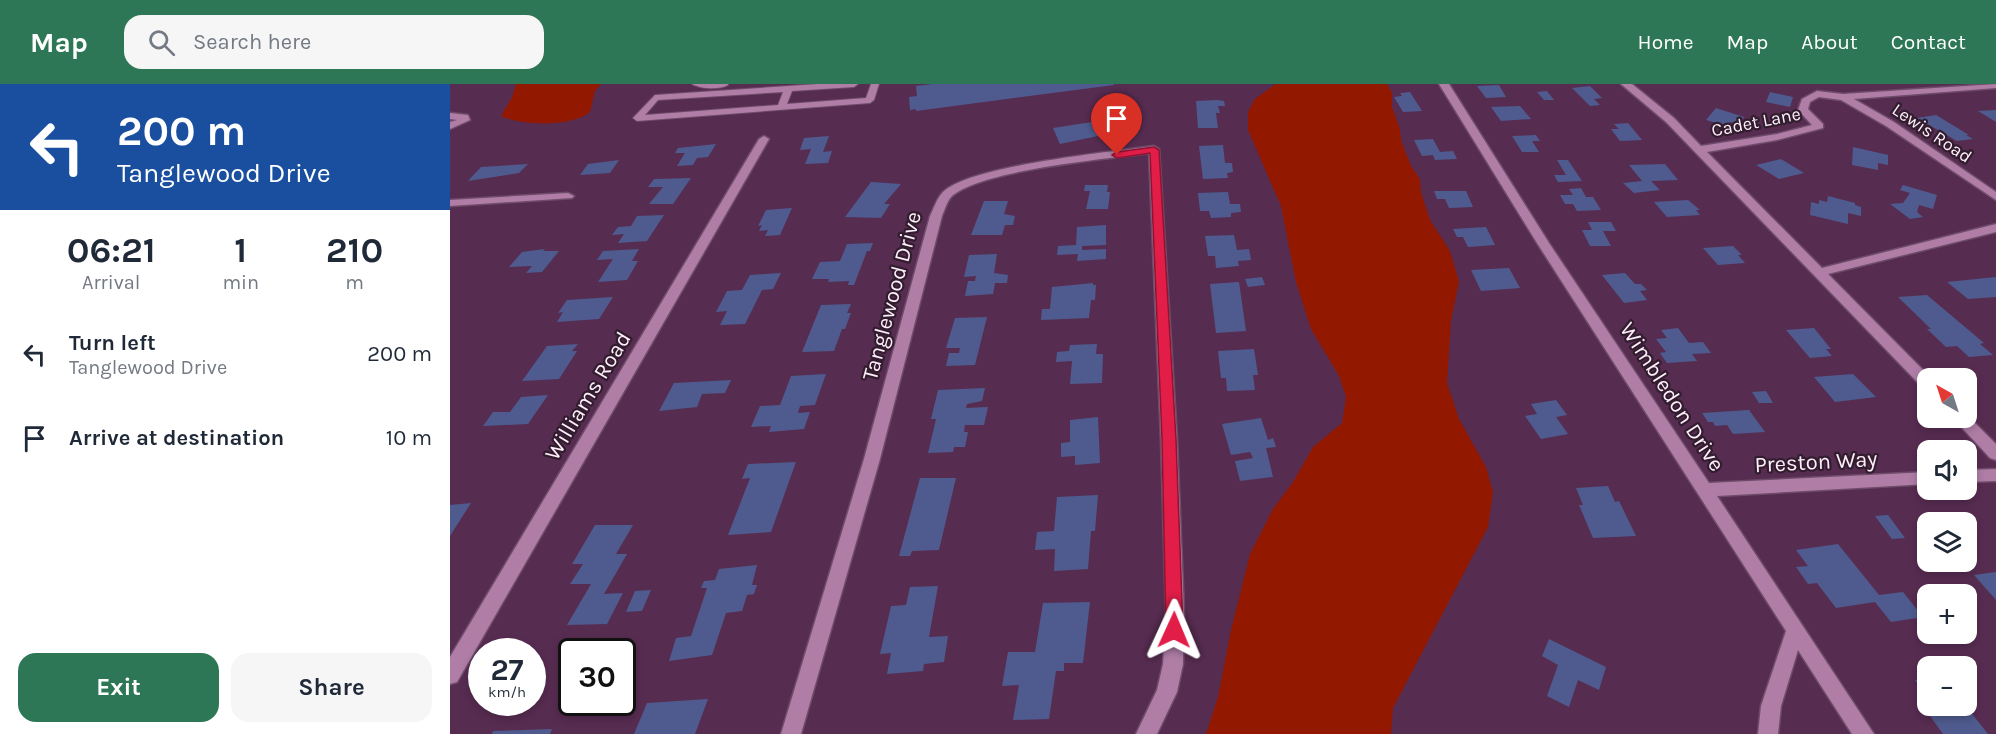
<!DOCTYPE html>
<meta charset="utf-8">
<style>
body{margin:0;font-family:Karla,sans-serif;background:#f6f6f7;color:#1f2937;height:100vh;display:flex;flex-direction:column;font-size:22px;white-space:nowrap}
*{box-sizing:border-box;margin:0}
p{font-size:20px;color:#747a83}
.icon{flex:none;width:33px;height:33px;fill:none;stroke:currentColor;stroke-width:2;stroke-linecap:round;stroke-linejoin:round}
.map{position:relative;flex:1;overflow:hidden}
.details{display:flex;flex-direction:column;background:#fff;width:450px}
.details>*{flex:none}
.banner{background:#1a4fa0;color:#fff;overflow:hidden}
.needle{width:39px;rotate:321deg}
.controls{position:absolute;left:1467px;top:284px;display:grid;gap:12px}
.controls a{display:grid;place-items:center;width:60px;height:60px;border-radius:12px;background:#fff;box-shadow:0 3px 9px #0003;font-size:30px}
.speed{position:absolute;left:18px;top:554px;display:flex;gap:12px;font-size:30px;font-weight:700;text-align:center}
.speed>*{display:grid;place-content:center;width:78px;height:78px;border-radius:50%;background:#fff;box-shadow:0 3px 9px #0003;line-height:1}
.speed small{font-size:15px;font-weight:400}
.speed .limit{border:3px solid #111;border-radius:9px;background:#fff;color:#111}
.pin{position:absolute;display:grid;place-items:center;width:51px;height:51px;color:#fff;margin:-62px -26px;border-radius:50% 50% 50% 0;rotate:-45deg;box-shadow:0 0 6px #0007}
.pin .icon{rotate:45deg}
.me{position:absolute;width:66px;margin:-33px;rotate:1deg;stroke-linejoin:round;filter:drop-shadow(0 0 4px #0008)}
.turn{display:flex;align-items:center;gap:21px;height:126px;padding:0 18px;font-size:27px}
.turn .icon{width:78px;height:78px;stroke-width:2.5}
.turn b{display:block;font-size:42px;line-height:51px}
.eta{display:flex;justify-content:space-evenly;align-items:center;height:102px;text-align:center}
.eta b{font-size:36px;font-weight:700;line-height:42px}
.cta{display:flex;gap:12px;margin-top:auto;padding:12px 18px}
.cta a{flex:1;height:69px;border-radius:18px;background:#2d7756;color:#fff;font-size:24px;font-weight:700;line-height:69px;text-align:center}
.cta a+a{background:#f6f6f7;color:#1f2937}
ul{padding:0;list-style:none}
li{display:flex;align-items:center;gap:18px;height:84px;padding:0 18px}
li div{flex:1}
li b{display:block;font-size:22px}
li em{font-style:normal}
header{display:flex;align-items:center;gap:36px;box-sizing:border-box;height:84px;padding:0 30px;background:#2d7756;color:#fff}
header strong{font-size:28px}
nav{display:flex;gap:33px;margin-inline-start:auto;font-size:21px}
.search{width:420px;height:54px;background:#f6f6f7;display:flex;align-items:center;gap:15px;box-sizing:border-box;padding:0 21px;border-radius:18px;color:#747a83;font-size:22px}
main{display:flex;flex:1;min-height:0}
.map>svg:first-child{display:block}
.green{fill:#921900}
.building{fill:#4f5b8e}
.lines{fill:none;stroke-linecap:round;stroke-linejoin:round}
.service-casing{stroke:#6e4b69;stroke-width:2}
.minor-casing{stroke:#6e4b69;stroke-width:3}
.service{fill:#af7da6;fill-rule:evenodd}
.minor{fill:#af7da6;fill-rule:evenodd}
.route{fill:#e11d48;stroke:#92132f;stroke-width:1.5}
.labels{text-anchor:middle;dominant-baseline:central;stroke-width:4.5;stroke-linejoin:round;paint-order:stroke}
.far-street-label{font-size:18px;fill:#ffeefb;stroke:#311d2e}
.street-label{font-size:22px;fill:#ffeefb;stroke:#311d2e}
</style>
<header>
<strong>Map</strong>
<div class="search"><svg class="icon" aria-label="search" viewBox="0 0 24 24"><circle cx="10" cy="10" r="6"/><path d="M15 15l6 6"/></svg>Search here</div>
<nav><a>Home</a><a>Map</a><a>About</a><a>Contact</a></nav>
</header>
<main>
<section class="details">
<div class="banner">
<div class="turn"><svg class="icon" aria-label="left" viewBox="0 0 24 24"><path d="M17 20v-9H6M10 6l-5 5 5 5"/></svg><div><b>200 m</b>Tanglewood Drive</div></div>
</div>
<div class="eta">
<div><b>06:21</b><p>Arrival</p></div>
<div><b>1</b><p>min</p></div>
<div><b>210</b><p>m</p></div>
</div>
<ul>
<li><svg class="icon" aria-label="left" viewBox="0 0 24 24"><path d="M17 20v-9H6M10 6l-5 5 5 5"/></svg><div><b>Turn left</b><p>Tanglewood Drive</p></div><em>200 m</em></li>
<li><svg class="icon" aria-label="arrive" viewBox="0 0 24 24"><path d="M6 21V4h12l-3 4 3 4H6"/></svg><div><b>Arrive at destination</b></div><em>10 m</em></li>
</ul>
<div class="cta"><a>Exit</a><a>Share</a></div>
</section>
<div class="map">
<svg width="1546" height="650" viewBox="0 0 1546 650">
<rect width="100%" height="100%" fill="#572c51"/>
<!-- green -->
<g class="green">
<path d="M66 0H151L145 7 140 28C123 43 71 42 51 32L62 13Z"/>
<path d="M826 0H937L942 9V23L950 45 951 56 961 82 970 95 971 108 980 136 1000 167 1009 198 1001 236 997 299 1009 335 1036 383 1043 408 1038 443 943 624 941 650H756L768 613 781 546 800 470 823 425 843 398 863 363 892 339 896 313 889 292 861 245 846 198 831 122 798 46V28L805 15Z"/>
</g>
<!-- building -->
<g class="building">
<path d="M482 0H664V1L466 27V25L460 26 459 13 467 12 466 2Z"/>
<path d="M1049 1 1056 13 1036 14 1027 2Z"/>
<path d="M1140 2 1152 14 1144 15 1150 21 1140 22 1122 4Z"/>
<path d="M1097 7 1104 16H1094L1087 8Z"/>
<path d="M960 8 972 27 953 28 944 13 952 12 950 9Z"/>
<path d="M1320 8 1343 13 1340 23 1316 18Z"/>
<path d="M767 16 774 17 775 22H768L770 29H766L768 44H748L746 17Z"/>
<path d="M1070 22 1081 35 1051 37 1041 23Z"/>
<path d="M1266 24 1294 33 1289 40 1280 38 1277 42 1256 36Z"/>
<path d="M1546 26V38L1528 27Z"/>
<path d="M1486 31 1519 51H1516L1523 55 1507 57 1467 34Z"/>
<path d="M655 36 662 49 610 60 603 44Z"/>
<path d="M1178 39 1192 56 1170 57 1161 45H1169L1164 40Z"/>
<path d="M1086 51 1090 57H1082L1089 68H1072L1062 52Z"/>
<path d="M379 52 373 68 382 67 378 79 355 80 361 65 350 66 354 54Z"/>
<path d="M983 55 990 68 1003 67 1007 75 985 76 983 71 972 72 964 56Z"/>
<path d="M266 60 258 73 247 74 243 81 227 82 235 69H225L228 64Z"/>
<path d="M773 61 775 79H782L783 88 777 89 778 94 753 95 749 62Z"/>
<path d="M1403 63 1438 71V81L1428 79V86L1402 81Z"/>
<path d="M1331 75 1354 89 1329 95 1306 81Z"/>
<path d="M169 76 160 89 130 91 138 80Z"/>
<path d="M1107 76H1118L1132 97 1108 98 1104 91H1116Z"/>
<path d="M78 80 69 89 18 97 31 83Z"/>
<path d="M1215 80 1228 96 1201 97 1210 106 1184 109 1173 99 1192 97 1179 81Z"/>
<path d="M241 94 223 120H199L213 103H198L204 95Z"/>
<path d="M421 98 451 100 434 120H440L431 134 395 133Z"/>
<path d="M635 101H658L657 108H660L658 125H636L640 107H634Z"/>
<path d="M1453 101 1487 111 1483 125 1469 121 1467 128 1473 133 1460 135 1440 120 1453 119 1460 109 1450 106Z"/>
<path d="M1131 104 1136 113H1143L1151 126 1127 127 1123 120H1115L1110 111H1123L1119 105Z"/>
<path d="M984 107H1016L1023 123 999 124 995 115H987Z"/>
<path d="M778 108 780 120H790L791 128 781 129V133L761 134 759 127H750L748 109Z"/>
<path d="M1378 112 1405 119V121L1411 123V132L1398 129V140L1360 131 1361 118 1369 120V116L1377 118Z"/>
<path d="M1238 116 1250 126H1246L1250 131 1217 133 1204 118Z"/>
<path d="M534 117H558L554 130 565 132 563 141H555L552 151H521Z"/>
<path d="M342 124 330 151 315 152 318 146 309 147 312 141 308 142 316 126Z"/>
<path d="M214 131 197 157 168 159 174 150 162 151 168 143 181 142 187 132Z"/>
<path d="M1138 138H1161L1166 147H1153L1161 162H1140L1132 146H1142Z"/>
<path d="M656 141V161L632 162V166L656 165V175L627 177 628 170 607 171 608 162 626 161 627 143Z"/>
<path d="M1036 143 1045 161 1018 163 1013 153H1007L1003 145Z"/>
<path d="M784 151 787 166 799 165 801 176 788 177 789 182 766 184 765 172H758L755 152Z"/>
<path d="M423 159 420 167H417L404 201H398L399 197 378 198 379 195H362L370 178 390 177 397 160Z"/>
<path d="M1283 162 1292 171H1288L1295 179 1268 181 1253 164Z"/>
<path d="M95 165 93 167H109L92 188 76 189 82 182 59 183 72 168Z"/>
<path d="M189 165 182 177H188L177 196 148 198 163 175 147 176 153 167Z"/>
<path d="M547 170 544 189 558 191 557 199H545L543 210 515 212 518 197H525L526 192 514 193 519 171Z"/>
<path d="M1059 184 1070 204 1031 207 1021 186Z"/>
<path d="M331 189 323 205 312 206 295 240 270 241 277 227 266 228 277 207 292 206 300 191Z"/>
<path d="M1175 189 1185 200H1191L1197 206 1190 207 1197 216 1174 219 1152 191Z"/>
<path d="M812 193 815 201 798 203 795 195Z"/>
<path d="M1546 193V213L1518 215 1497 198Z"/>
<path d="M789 198 796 247 766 249 760 200Z"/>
<path d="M643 199V201H646L645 216H641L639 234 591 236 592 225H600L602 203Z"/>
<path d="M1477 211 1534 259 1530 260 1543 271 1519 273 1507 262 1496 263 1477 245H1481L1448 213Z"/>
<path d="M163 213 149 235 107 238 113 228 108 229 117 216Z"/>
<path d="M401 220 397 229H401L395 245H392L384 267 352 268 371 221Z"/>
<path d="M537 233 525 281 496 282 499 269H509L510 264H496L505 234Z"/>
<path d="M1228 244 1239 259 1253 258 1261 269 1242 270 1247 277 1217 279 1210 269 1216 268 1206 255 1217 254 1211 246Z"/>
<path d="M1364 244 1381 265H1376L1382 272 1360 274 1336 246Z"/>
<path d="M128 260 122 267H127L109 295 72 297 97 262Z"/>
<path d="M647 260 646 270H653L652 299 620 300 622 277 606 278 607 268 619 267 620 261Z"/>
<path d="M804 265 808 291H803L805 306 777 307 776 294H771L768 267Z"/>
<path d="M376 290 365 321 350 322 348 329 360 328 354 345 319 348 321 342 301 343 310 322 330 321 341 292Z"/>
<path d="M1403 290 1426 313 1385 318 1364 293Z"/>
<path d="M281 296 275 309 252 310 247 323 209 327 224 299Z"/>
<path d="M535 304 532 317 517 320 516 324 538 323 534 341H515L514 348H518L515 363H504L503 368 478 369 486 335H481L488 306Z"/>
<path d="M1316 307 1323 319H1309L1302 308Z"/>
<path d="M98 311 78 340 33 342 43 328H60L71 313Z"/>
<path d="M1106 316 1117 331 1106 333 1118 350 1091 355 1075 332 1087 330 1081 320Z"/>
<path d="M1299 326 1315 348 1283 350 1277 341 1265 342 1263 338H1258L1252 329Z"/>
<path d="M648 333 650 379 625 381V372L611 373V359L620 358V336Z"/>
<path d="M811 334 818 356 823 354 826 363 816 364 823 393 790 397 785 377 803 374 800 368 781 371 772 340Z"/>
<path d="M346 378 321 448 278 451 300 394 292 395 298 380Z"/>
<path d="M470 394H506L489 466 462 467 460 472H449Z"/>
<path d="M1158 402 1165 418 1169 417 1186 452 1143 454 1129 421H1133L1126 404Z"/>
<path d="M648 411 645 447H641L638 485 604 487 605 465 585 466 587 448 604 447 607 413Z"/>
<path d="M21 419 0 452V421Z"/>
<path d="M1438 431 1455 454 1442 455 1425 432Z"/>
<path d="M145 441H183L166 470H177L154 510 173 509 157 540 117 541 141 500H120L133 480H122Z"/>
<path d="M1388 460 1429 511 1453 508 1473 533 1441 538 1425 518 1386 524 1367 499 1358 500 1346 483 1358 482 1346 466Z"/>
<path d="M307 481 302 501H307L304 510 297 511 292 527 276 529 262 571 219 577 226 554 241 552 257 504H251L254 497 265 496 269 485Z"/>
<path d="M1546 488V516L1524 491Z"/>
<path d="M488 502 479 553 498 552 494 578 474 580 473 587 437 590 441 569 430 570 441 522 456 521 460 503Z"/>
<path d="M201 506 192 527 176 528 185 507Z"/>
<path d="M640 518 633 579H614V587H606L599 635 563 636 569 601 552 602 558 568H585L593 519Z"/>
<path d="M1099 555 1156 583 1149 606 1128 596 1119 623 1097 612 1108 581 1092 572Z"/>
<path d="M1478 595V613L1465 596Z"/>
<path d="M258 615 245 650H184L197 619Z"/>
<path d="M1472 621H1515L1538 650H1493Z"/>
<path d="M102 645 100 650H42L43 647Z"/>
</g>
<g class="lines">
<!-- service casing -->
<g class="service-casing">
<g id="service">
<path d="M242 0H278V1C270 6 250 5 242 0Z"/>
<path d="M368 0H408L404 3 342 7 337 20 416 14 421 0H429L424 16 420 19 187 37 183 34 205 11ZM333 8 328 21 195 31 208 16Z"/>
</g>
</g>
<!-- minor casing -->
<g class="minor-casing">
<g id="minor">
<path d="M989 0H999L1099 159 1259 399 1478 388V400L1267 412 1424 650H1402L1348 566 1331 622 1328 650H1308L1311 622 1336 547 1087 159Z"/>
<path d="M1171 0H1182L1224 34 1251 62 1327 50 1362 41 1348 26 1352 15 1367 7 1393 10 1546 0V4L1404 15 1444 38 1546 108V116L1436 42 1391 16 1369 13 1360 18 1358 25 1373 40V44L1327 56 1257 68 1372 184 1546 140V148L1378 190 1481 294H1478V305L1473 304 1216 38Z"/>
<path d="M0 29 18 31 20 36 0 45V38L7 36 0 35Z"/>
<path d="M314 52 319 55 7 598 0 600V573L309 55Z"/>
<path d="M704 62 709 65 727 355 734 529 733 580 727 608 707 650H686L707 606 713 580 716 529 711 355 699 69C656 75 532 86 502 112 497 117 495 125 492 132L430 375 351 650H331L414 375 480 132C484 124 487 114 493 108 521 81 662 68 704 62Z"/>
<path d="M118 109 124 112 122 114 0 122V116Z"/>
<path d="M1516 330 1546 360V376L1540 374 1502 333H1516Z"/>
<path d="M1546 385V397L1516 398V386Z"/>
</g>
</g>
<!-- service -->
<use href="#service" class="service"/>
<!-- minor -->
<use href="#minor" class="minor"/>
</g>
<!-- route -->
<path class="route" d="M704 63 709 66 726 355 733 546 731 552 724 554 718 552 716 546 712 355 700 69 667 74 662 71 667 68Z"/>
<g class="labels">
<!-- far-street labels -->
<g class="far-street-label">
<text transform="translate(1306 38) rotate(-11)">Cadet Lane</text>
<text transform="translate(1482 49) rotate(34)">Lewis Road</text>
</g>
<!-- street labels -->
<g class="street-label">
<text transform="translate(442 212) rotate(-75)">Tanglewood Drive</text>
<text transform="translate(138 312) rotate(-59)">Williams Road</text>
<text transform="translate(1222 313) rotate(57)">Wimbledon Drive</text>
<text transform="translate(1366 378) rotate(-3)">Preston Way</text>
</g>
</g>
</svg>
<div class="controls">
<a><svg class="needle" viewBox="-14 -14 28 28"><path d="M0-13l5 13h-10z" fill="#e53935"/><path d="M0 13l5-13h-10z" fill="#747a83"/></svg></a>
<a><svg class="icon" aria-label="sound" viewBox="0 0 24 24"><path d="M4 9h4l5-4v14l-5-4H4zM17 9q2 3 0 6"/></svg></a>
<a><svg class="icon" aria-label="layers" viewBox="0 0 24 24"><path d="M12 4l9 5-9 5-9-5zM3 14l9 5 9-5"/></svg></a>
<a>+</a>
<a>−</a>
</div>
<div class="speed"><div>27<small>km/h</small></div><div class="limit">30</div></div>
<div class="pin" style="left:667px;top:71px;background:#d93025"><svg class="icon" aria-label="arrive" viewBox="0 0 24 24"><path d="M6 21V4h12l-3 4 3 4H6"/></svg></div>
<svg class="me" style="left:724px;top:546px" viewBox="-20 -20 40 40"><path d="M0-17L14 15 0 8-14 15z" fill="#e11d48" stroke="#fff" stroke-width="4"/></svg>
</div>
</main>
